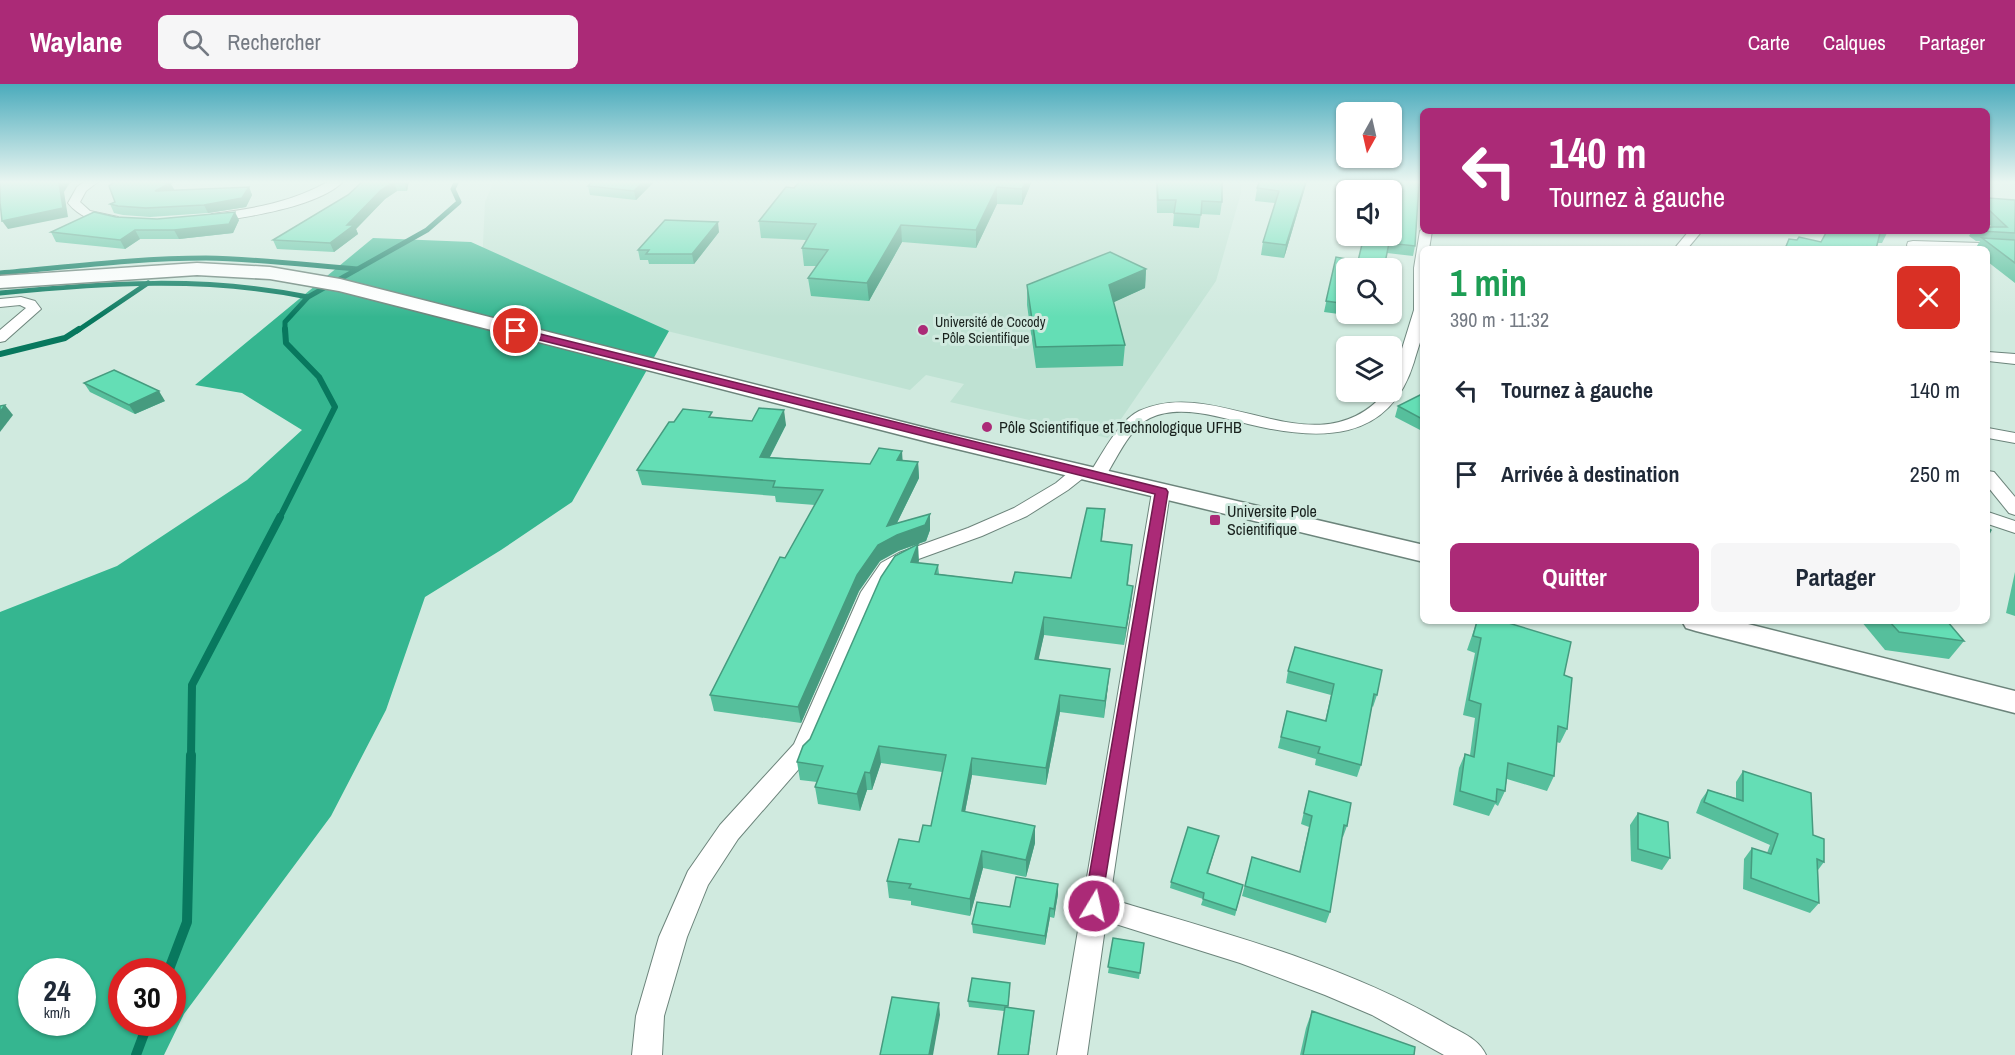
<!DOCTYPE html>
<html lang="fr">
<meta charset="utf-8">
<style>
body{margin:0;font-family:"Archivo Narrow",sans-serif;background:#f6f6f7;color:#1f2937;height:100vh;display:flex;flex-direction:column;font-size:22px;white-space:nowrap}
*{box-sizing:border-box;margin:0}
p{font-size:20px;color:#747a83}
.icon{flex:none;width:33px;height:33px;fill:none;stroke:currentColor;stroke-width:2;stroke-linecap:round;stroke-linejoin:round}
.map{position:relative;flex:1;overflow:hidden}
.panel{position:absolute;left:1420px;top:162px;width:570px;height:378px;display:flex;flex-direction:column;background:#fff;border-radius:9px;box-shadow:0 2px 4px #0004}
.panel>*{flex:none}
.top-card{position:absolute;left:1420px;top:24px;width:570px;height:126px;border-radius:9px;box-shadow:0 2px 4px #0004;background:#ab2a77;color:#fff;overflow:hidden}
.needle{width:39px;rotate:188deg}
.controls{position:absolute;left:1336px;top:18px;display:grid;gap:12px}
.controls a{display:grid;place-items:center;width:66px;height:66px;border-radius:9px;background:#fff;box-shadow:0 2px 4px #0004;font-size:30px}
.speed{position:absolute;left:18px;top:874px;display:flex;gap:12px;font-size:30px;font-weight:700;text-align:center}
.speed>*{display:grid;place-content:center;width:78px;height:78px;border-radius:50%;background:#fff;box-shadow:0 2px 4px #0004;line-height:1}
.speed small{font-size:15px;font-weight:400}
.speed .limit{border:9px solid #d22;background:#fff;color:#111}
.pin{position:absolute;display:grid;place-items:center;width:51px;height:51px;color:#fff;margin:-26px;border:3px solid #fff;border-radius:50%;box-shadow:0 2px 6px #0007}
.me{position:absolute;width:66px;margin:-33px;rotate:9deg;stroke-linejoin:round;filter:drop-shadow(0 0 4px #0008)}
.turn{display:flex;align-items:center;gap:21px;height:126px;padding:0 30px;font-size:27px}
.turn .icon{width:78px;height:78px;stroke-width:2.5}
.turn b{display:block;font-size:42px;line-height:51px}
.round{display:grid;place-items:center;flex:none;width:63px;height:63px;border-radius:9px;background:#f6f6f7}
.head{display:flex;align-items:center;justify-content:space-between;height:102px;padding:0 30px}
h1{font-size:36px;font-weight:700;line-height:45px;color:#1e9e55}
.primary-button{display:flex;gap:12px;margin-top:auto;padding:12px 30px}
.primary-button a{flex:1;height:69px;border-radius:9px;background:#ab2a77;color:#fff;font-size:24px;font-weight:700;line-height:69px;text-align:center}
.primary-button a+a{background:#f6f6f7;color:#1f2937}
ul{padding:0;list-style:none}
li{display:flex;align-items:center;gap:18px;height:84px;padding:0 30px}
li div{flex:1}
li b{display:block;font-size:22px}
li em{font-style:normal}
header{display:flex;align-items:center;gap:36px;box-sizing:border-box;height:84px;padding:0 30px;background:#ab2a77;color:#fff}
header strong{font-size:28px}
nav{display:flex;gap:33px;margin-inline-start:auto;font-size:21px}
.search{width:420px;height:54px;background:#f6f6f7;display:flex;align-items:center;gap:15px;box-sizing:border-box;padding:0 21px;border-radius:9px;color:#747a83;font-size:22px}
.map>svg:first-child{display:block}
.built{fill:#bfe2d3}
.forest{fill:#35b690;fill-rule:evenodd}
.lines{fill:none;stroke-linecap:round;stroke-linejoin:round}
.stream-far3{stroke:#08785e;stroke-width:5}
.stream-far2{stroke:#08785e;stroke-width:6}
.stream-far1{stroke:#08785e;stroke-width:8}
.stream{stroke:#08785e;stroke-width:10}
.minor-casing{stroke:#6c847b;stroke-width:2}
.secondary-casing{stroke:#6c847b;stroke-width:3}
.minor{fill:#fff;fill-rule:evenodd}
.secondary{fill:#fff;fill-rule:evenodd}
.wall{fill:#56bf9c}
.shaded-wall{fill:#469b7f}
.building{fill:#64deb5;stroke:#469b7f;stroke-width:1.5}
.route{fill:#ab2a77;stroke:#6f1b4d;stroke-width:1.5}
.poi-dot{fill:#ab2a77;stroke:#d0eadf;stroke-width:2}
.labels{text-anchor:middle;dominant-baseline:central;stroke-width:6;stroke-linejoin:round;paint-order:stroke}
.far-poi-label{font-size:14px;fill:#19221e;stroke:#d0eadf;text-anchor:start}
.poi-label{font-size:16px;fill:#19221e;stroke:#d0eadf;text-anchor:start}
</style>
<header>
<strong>Waylane</strong>
<div class="search"><svg class="icon" aria-label="search" viewBox="0 0 24 24"><circle cx="10" cy="10" r="6"/><path d="M15 15l6 6"/></svg>Rechercher</div>
<nav><a>Carte</a><a>Calques</a><a>Partager</a></nav>
</header>
<div class="map">
<svg width="2015" height="971" viewBox="0 0 2015 971">
<rect width="100%" height="100%" fill="#d0eadf"/>
<!-- built -->
<path class="built" d="M494 97H1241V109L1216 197 1108 354 950 318 964 300 926 291 910 306 481 202 485 118Z"/>
<!-- forest -->
<path class="forest" d="M373 154 471 158 669 247 572 418 501 466 425 513 386 626 331 732 184 930 164 971H0V528L117 482 247 396 302 346 242 309 195 301ZM32 888H82V939H32ZM122 888H172V939H122Z"/>
<g class="lines">
<!-- stream-far3 -->
<g class="stream-far3">
<path d="M0 189C68 183 137 174 206 174 257 175 307 181 357 185"/>
<path d="M0 209C104 199 205 192 308 213"/>
<path d="M77 247 148 199"/>
<path d="M285 247V238L308 213 427 146 459 118 453 105 457 97"/>
</g>
<!-- stream-far2 -->
<g class="stream-far2">
<path d="M0 270 65 254 79 245"/>
<path d="M279 435 335 323 319 293 286 259 285 245"/>
</g>
<!-- stream-far1 -->
<path class="stream-far1" d="M191 672 192 601 280 433"/>
<!-- stream -->
<g class="stream">
<path d="M168 888 187 838 191 671"/>
<path d="M136 971 148 939"/>
</g>
<!-- minor casing -->
<g class="minor-casing">
<g id="minor">
<path d="M85 97H99L86 107 80 118 90 127 118 133 120 136 118 139C100 142 79 133 68 119L77 103Z"/>
<path d="M329 97H344C318 123 248 133 212 138L206 134 212 130C253 125 293 118 329 97Z"/>
<path d="M1424 144V147H1432L1429 165H1424C1424 191 1426 217 1424 243 1422 254 1417 267 1414 278 1389 360 1318 357 1248 340 1218 333 1180 320 1150 334 1128 345 1116 377 1103 396H1091L1088 392C1100 374 1118 337 1139 327 1219 290 1316 389 1386 308H1392V297L1414 226V184L1420 147Z"/>
<path d="M1689 147H1702L1687 165H1674Z"/>
<path d="M1913 157 2015 160V168L1988 167V165L1908 164 1907 161 1908 158Z"/>
<path d="M21 213 35 217 41 225 5 257 0 258V246L26 224 20 221 0 223V215Z"/>
<path d="M1988 268 2015 270V280L1988 277Z"/>
<path d="M1988 344 2015 349V359L1988 354Z"/>
<path d="M1081 382 1087 383 1090 387 1087 391 1068 406 1027 432 982 452 913 477 895 487 881 509 811 671 738 755 708 801 687 853 664 932 662 971H632L636 932 659 853 688 787 720 741 794 660 861 508 881 479 899 469 968 444 1014 424 1056 399 1075 383Z"/>
<path d="M1988 387 1994 388 2015 413V431L2009 429 1988 403Z"/>
<path d="M1161 403 1167 404 1170 408 1110 815C1224 849 1344 880 1448 941 1462 949 1479 955 1486 971H1444L1372 931 1325 911 1240 879 1106 837 1087 971H1057L1152 408 1155 404Z"/>
<path d="M1988 428 2015 437V449L1988 440Z"/>
</g>
</g>
<!-- secondary casing -->
<g class="secondary-casing">
<g id="secondary">
<path d="M197 179 270 183 340 195 942 348 1424 461V478L932 359 339 207 270 195 197 191 0 204V192Z"/>
<path d="M1682 537H1736L2015 607V629L1696 547 1686 544Z"/>
</g>
</g>
<!-- minor -->
<use href="#minor" class="minor"/>
<!-- secondary -->
<use href="#secondary" class="secondary"/>
</g>
<!-- wall -->
<g class="wall">
<path d="M409 97 407 107H397L385 115 356 145 358 150 334 168 277 165 273 156 348 111 365 98Z"/>
<path d="M655 97 636 116 590 111 588 102Z"/>
<path d="M800 97H1032L1022 121 997 120 976 164 902 158 869 217 811 212 808 194 817 182H804L802 164 806 156 761 154 759 137 794 104Z"/>
<path d="M1156 97H1222V118L1220 131 1201 130 1199 144 1173 142 1174 129H1157Z"/>
<path d="M1307 97 1284 174 1261 171 1263 158 1275 119 1255 117 1257 104Z"/>
<path d="M1389 97 1415 162 1413 172 1387 169 1347 184V230H1376L1375 235 1324 228 1336 173 1358 177 1392 152V106H1387Z"/>
<path d="M171 100 174 106 249 103 252 111 246 123 208 129 150 133 123 131 114 129 110 120Z"/>
<path d="M1988 114 2015 116V199L1988 178V165H1975L1980 157H1976L1969 152 1972 147H1988L1992 143 1988 139Z"/>
<path d="M116 133 157 135 239 136 233 149 179 155H140L125 165 56 158 51 148Z"/>
<path d="M1888 147 1882 159H1878L1876 165H1784L1789 155 1797 156 1821 158Z"/>
<path d="M719 148 694 180H649L648 176H640L638 166Z"/>
<path d="M1146 185 1145 204 1113 218 1125 261 1123 282 1036 284 1027 221V201Z"/>
<path d="M84 299 165 317 135 330 90 308Z"/>
<path d="M1424 309V348L1395 333 1398 322Z"/>
<path d="M714 333 786 341 770 373 870 380 902 376 918 378 919 394 897 439 930 430V446L926 457 898 467 880 477 859 507 801 639 714 627 710 611 815 421 776 418 775 412 642 401 637 386 674 338Z"/>
<path d="M1105 425 1102 457 1132 461 1128 501 1131 519 1124 561 1044 551 1038 576 1108 602 1104 634 1060 628 1046 701 972 691 965 728 1035 759 1026 793 983 784 970 832 911 821V817L889 814 887 797 919 758 931 742 942 688 881 679 872 706H867L860 727 818 720 815 703 817 698 800 696 797 678 918 460V479L938 481 939 490 1012 499 1071 494Z"/>
<path d="M2015 488V532L2006 529Z"/>
<path d="M1477 537H1502L1564 591 1567 645 1560 659 1556 658 1554 692 1547 707 1507 695 1505 707 1498 722 1495 720 1489 732 1453 721 1459 684 1465 670 1470 671 1475 634 1463 631 1475 569 1467 566Z"/>
<path d="M1861 537H1947L1964 557 1949 575 1885 566Z"/>
<path d="M1288 587 1377 611 1373 623 1372 622 1361 681 1357 693 1315 681 1316 675 1278 664 1287 627 1325 637 1331 611 1286 599Z"/>
<path d="M1743 687 1813 751 1824 778 1818 786 1819 819 1810 829 1743 805 1744 775 1752 764 1767 769 1770 761 1696 729 1701 716 1708 706 1736 714V698Z"/>
<path d="M1309 707 1347 742 1343 753H1342L1330 828 1326 839 1242 812 1252 773 1299 788 1309 743 1301 740Z"/>
<path d="M1638 729 1670 774 1662 786 1631 777 1630 741Z"/>
<path d="M1217 758 1208 790 1243 801 1235 832 1201 821 1203 815 1170 804 1171 798Z"/>
<path d="M1058 810 1054 834 1050 833 1045 861 973 849 972 840 1010 823Z"/>
<path d="M1113 854 1144 859 1139 895 1108 889Z"/>
<path d="M1010 905 1008 924 1034 927 1029 971H998L1004 927 969 923 968 917Z"/>
<path d="M1312 927 1414 971H1300L1306 944Z"/>
</g>
<!-- shaded-wall -->
<g class="shaded-wall">
<path d="M61 97H71L64 108 68 133 8 145 2 137 59 99Z"/>
<path d="M158 97H177L171 100 175 107H155L157 98Z"/>
<path d="M404 97H409L407 107 404 98Z"/>
<path d="M644 97H655L636 116 634 107Z"/>
<path d="M1026 97H1032L1031 99 1022 121V105Z"/>
<path d="M1306 97H1307L1284 174 1286 161Z"/>
<path d="M394 98 397 107 385 115 356 145 358 150 334 168 330 159 381 106Z"/>
<path d="M249 103 252 111 246 123 208 129 204 121Z"/>
<path d="M997 103V120L976 164V146Z"/>
<path d="M235 128 239 136 233 149 179 155 174 146Z"/>
<path d="M718 138 719 148 694 180 692 170Z"/>
<path d="M901 141 902 158 869 217 867 199Z"/>
<path d="M135 146 140 155 125 165 120 156Z"/>
<path d="M1146 185 1145 204 1108 221 1109 201Z"/>
<path d="M159 307 165 317 135 330 129 321Z"/>
<path d="M5 321 13 331 0 348V328Z"/>
<path d="M784 326 786 341 762 388 760 373Z"/>
<path d="M902 367 903 382 897 376Z"/>
<path d="M918 378 919 394 889 455 930 430V446L926 457 898 467 880 477 859 507 801 639 798 623 857 491 878 461 887 442Z"/>
<path d="M918 460 919 477 912 495 911 478Z"/>
<path d="M1133 502 1131 519 1124 561 1126 544Z"/>
<path d="M1044 533V551L1035 592V575Z"/>
<path d="M1110 585 1108 602 1104 634 1105 617Z"/>
<path d="M1060 611V628L1046 701V684Z"/>
<path d="M879 662 881 679 872 706 870 689Z"/>
<path d="M972 674V691L962 744V727Z"/>
<path d="M865 688 867 706 860 727 857 710Z"/>
<path d="M1035 742V759L1026 793V776Z"/>
<path d="M982 767 983 784 970 832V815Z"/>
<path d="M1058 800V810L1054 834V825Z"/>
<path d="M1050 824V833L1045 861V852Z"/>
<path d="M939 919 940 931 933 971H929Z"/>
</g>
<!-- building -->
<g class="building">
<path d="M0 97H61L59 99 63 124 2 137 0 118Z"/>
<path d="M115 97H158L157 98 170 99 155 107 249 103 242 114 204 121 146 124 118 122 110 120 115 118 109 102Z"/>
<path d="M366 97H404V98H394L381 106 347 141H354L330 159 273 156 348 111 362 98H365Z"/>
<path d="M593 97H644L634 107 588 102Z"/>
<path d="M800 97H1026L1022 105 997 103 976 146 901 141 867 199 808 194 828 166 802 164 816 140 759 137 786 103 794 104Z"/>
<path d="M1157 97H1222V118L1202 117 1201 131 1174 129 1176 116H1158Z"/>
<path d="M1260 97H1306L1286 161 1263 158 1279 107 1257 104Z"/>
<path d="M1390 97H1419L1415 162 1389 159 1384 184H1347V220L1326 217 1336 173 1358 177 1364 152H1392V106H1389Z"/>
<path d="M1988 114 2015 116V149L1980 147H1988V143H2007L1988 125Z"/>
<path d="M94 128 116 133 157 135 235 128 229 140 174 146H135L120 156 51 148Z"/>
<path d="M665 136 718 138 692 170H646L649 166H638Z"/>
<path d="M1827 147H1888L1887 149H1880L1876 165H1785L1789 155 1797 156 1799 153 1821 158Z"/>
<path d="M1982 154 2015 156V179Z"/>
<path d="M1110 168 1146 185 1109 201 1125 261 1036 263 1027 201Z"/>
<path d="M114 286 159 307 129 321 84 299Z"/>
<path d="M1424 309V336L1398 322Z"/>
<path d="M5 321 0 328V322Z"/>
<path d="M759 324 784 326 760 373 870 380 879 364 902 367 897 376 918 378 887 442 930 430 925 441 897 451 878 461 857 491 798 623 710 611 780 473 785 474 823 406 773 403 775 397 637 386 669 338H674L683 325 712 328 709 333 752 337Z"/>
<path d="M1087 424 1105 425 1101 457 1132 461 1127 501 1133 502 1126 544 1044 533 1035 575 1110 585 1105 617 1060 611 1046 684 972 674 962 727 1035 742 1026 776 982 767 970 815 909 804 911 800 887 797 899 755 919 758 923 741 931 742 946 671 879 662 870 689 865 688 857 710 815 703 823 682 797 678 803 662 810 655 881 493 895 472 918 460 911 478 938 481 935 490 1012 499 1015 488 1071 494Z"/>
<path d="M1988 444 1991 446 1988 452Z"/>
<path d="M1477 537H1502L1571 558 1564 591 1572 594 1567 645 1558 642 1554 692 1508 679 1505 707 1497 705 1496 718 1460 707 1465 670 1474 673 1481 620 1469 616 1481 554 1473 552Z"/>
<path d="M1889 537H1947L1964 557 1899 548Z"/>
<path d="M1295 563 1382 586 1377 611 1374 610 1361 681 1318 669 1320 663 1281 653 1287 627 1326 637 1334 600 1288 587Z"/>
<path d="M1743 687 1811 709 1813 751 1824 755V778L1817 775 1819 819 1751 794 1752 764 1771 770 1778 750 1704 718 1708 706 1743 717Z"/>
<path d="M1309 707 1351 719 1347 742 1344 741 1330 828 1245 802 1252 773 1300 788 1312 732 1304 729Z"/>
<path d="M1638 729 1668 738 1670 774 1638 765Z"/>
<path d="M1188 743 1219 752 1207 789 1243 801 1236 826 1203 815 1204 809 1171 798Z"/>
<path d="M1016 793 1058 800 1054 825 1050 824 1045 852 972 840 977 818 1010 823Z"/>
<path d="M1113 854 1144 859 1140 889 1108 883Z"/>
<path d="M972 894 1010 899 1008 922 968 917Z"/>
<path d="M892 913 939 919 929 971H880Z"/>
<path d="M1005 923 1034 927 1028 971H998Z"/>
<path d="M1312 927 1415 963 1414 971H1303Z"/>
</g>
<!-- sky -->
<linearGradient id="sky" x2="0" y2="1"><stop stop-color="#4babbc"/><stop offset="0.42" stop-color="#eaf6f1"/><stop offset="1" stop-color="#eaf6f1" stop-opacity="0"/></linearGradient>
<rect width="2015" height="233" fill="url(#sky)"/>
<!-- route -->
<path class="route" d="M516 244 1166 405 1168 408 1100 828 1094 830 1087 828 1084 822 1155 410 512 249 511 247Z"/>
<!-- markers -->
<g class="poi-dot">
<circle cx="923" cy="246" r="6"/>
<circle cx="987" cy="343" r="6"/>
<rect x="1209" y="430" width="12" height="12" rx="3"/>
</g>
<g class="labels">
<!-- far-poi labels -->
<g class="far-poi-label">
<text x="935" y="238">Université de Cocody<tspan x="935" dy="16">- Pôle Scientifique</tspan></text>
</g>
<!-- poi labels -->
<g class="poi-label">
<text x="999" y="343">Pôle Scientifique et Technologique UFHB</text>
<text x="1227" y="427">Universite Pole<tspan x="1227" dy="18">Scientifique</tspan></text>
</g>
</g>
</svg>
<div class="controls">
<a><svg class="needle" viewBox="-14 -14 28 28"><path d="M0-13l5 13h-10z" fill="#e53935"/><path d="M0 13l5-13h-10z" fill="#747a83"/></svg></a>
<a><svg class="icon" aria-label="sound" viewBox="0 0 24 24"><path d="M4 9h4l5-4v14l-5-4H4zM17 9q2 3 0 6"/></svg></a>
<a><svg class="icon" aria-label="search" viewBox="0 0 24 24"><circle cx="10" cy="10" r="6"/><path d="M15 15l6 6"/></svg></a>
<a><svg class="icon" aria-label="layers" viewBox="0 0 24 24"><path d="M12 4l9 5-9 5-9-5zM3 14l9 5 9-5"/></svg></a>
</div>
<div class="speed"><div>24<small>km/h</small></div><div class="limit">30</div></div>
<div class="pin" style="left:516px;top:247px;background:#d93025"><svg class="icon" aria-label="arrive" viewBox="0 0 24 24"><path d="M6 21V4h12l-3 4 3 4H6"/></svg></div>
<svg class="me" style="left:1094px;top:822px" viewBox="-20 -20 40 40"><circle r="17" fill="#ab2a77" stroke="#fff" stroke-width="3"/><path d="M0-11L8 9 0 5-8 9z" fill="#fff"/></svg>
<div class="top-card">
<div class="turn"><svg class="icon" aria-label="left" viewBox="0 0 24 24"><path d="M17 20v-9H6M10 6l-5 5 5 5"/></svg><div><b>140 m</b>Tournez à gauche</div></div>
</div>
<section class="panel">
<div class="head"><div><h1>1 min</h1><p>390 m · 11:32</p></div><a class="round" style="background:#d93025;color:#fff"><svg class="icon" aria-label="close" viewBox="0 0 24 24"><path d="M6 6l12 12M18 6L6 18"/></svg></a></div>
<ul>
<li><svg class="icon" aria-label="left" viewBox="0 0 24 24"><path d="M17 20v-9H6M10 6l-5 5 5 5"/></svg><div><b>Tournez à gauche</b></div><em>140 m</em></li>
<li><svg class="icon" aria-label="arrive" viewBox="0 0 24 24"><path d="M6 21V4h12l-3 4 3 4H6"/></svg><div><b>Arrivée à destination</b></div><em>250 m</em></li>
</ul>
<div class="primary-button"><a>Quitter</a><a>Partager</a></div>
</section>
</div>
